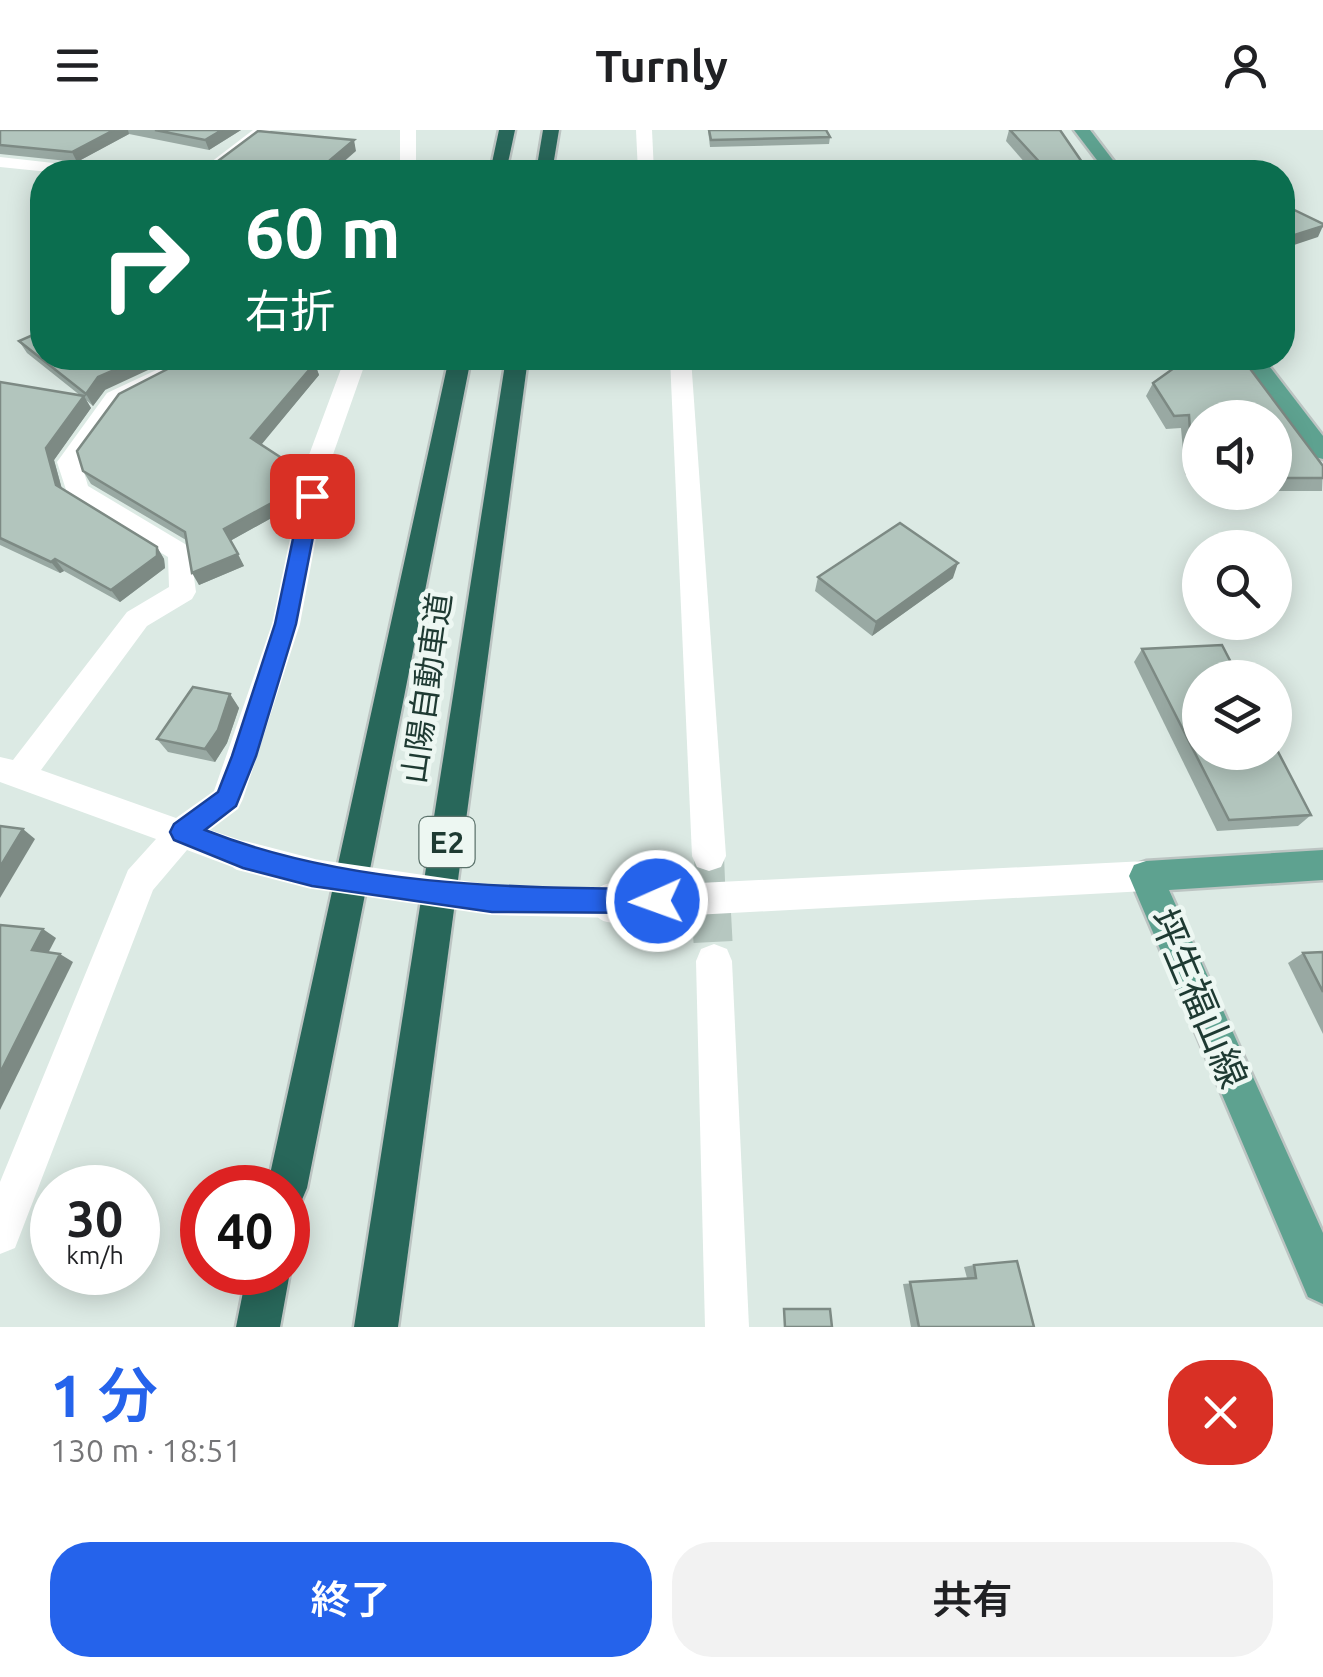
<!DOCTYPE html>
<html lang="ja">
<meta charset="utf-8">
<style>
body{margin:0;font-family:Ubuntu,"Noto Sans JP",sans-serif;background:#f2f2f2;color:#202124;height:100vh;display:flex;flex-direction:column;font-size:38px;white-space:nowrap}
*{box-sizing:border-box;margin:0}
p{font-size:32px;color:#757577}
.icon{flex:none;width:55px;height:55px;fill:none;stroke:currentColor;stroke-width:2;stroke-linecap:round;stroke-linejoin:round}
.map{position:relative;height:1197px;overflow:hidden}
.drawer{display:flex;flex-direction:column;background:#fff;flex:1}
.drawer>*{flex:none}
.hud{position:absolute;left:30px;top:30px;width:1265px;height:210px;border-radius:40px;box-shadow:0 5px 25px #0003;background:#0b6e4f;color:#fff;overflow:hidden}
.controls{position:absolute;left:1182px;top:270px;display:grid;gap:20px}
.controls a{display:grid;place-items:center;width:110px;height:110px;border-radius:50%;background:#fff;box-shadow:0 5px 25px #0003;font-size:50px}
.speed{position:absolute;left:30px;top:1035px;display:flex;gap:20px;font-size:50px;font-weight:700;text-align:center}
.speed>*{display:grid;place-content:center;width:130px;height:130px;border-radius:50%;background:#fff;box-shadow:0 5px 25px #0003;line-height:1}
.speed small{font-size:25px;font-weight:400}
.speed .limit{border:15px solid #d22;background:#fff;color:#111}
.pin{position:absolute;display:grid;place-items:center;width:85px;height:85px;color:#fff;margin:-42px;border-radius:20px;box-shadow:0 5px 15px #0006}
.me{position:absolute;width:110px;margin:-55px;rotate:268deg;stroke-linejoin:round;filter:drop-shadow(0 0 8px #0008)}
.turn{display:flex;align-items:center;gap:35px;height:210px;padding:0 50px;font-size:45px}
.turn .icon{width:130px;height:130px;stroke-width:2.5}
.turn b{display:block;font-size:70px;line-height:85px}
.round{display:grid;place-items:center;flex:none;width:105px;height:105px;border-radius:40px;background:#f2f2f2}
.overview{display:flex;align-items:center;justify-content:space-between;height:170px;padding:0 50px}
h1{font-size:60px;font-weight:600;line-height:75px;color:#2563eb}
.primary-button{display:flex;gap:20px;margin-top:auto;padding:20px 50px}
.primary-button a{flex:1;height:115px;border-radius:40px;background:#2563eb;color:#fff;font-size:40px;font-weight:600;line-height:115px;text-align:center}
.primary-button a+a{background:#f2f2f2;color:#202124}
header{display:flex;justify-content:space-between;align-items:center;height:130px;padding:0 50px;background:#fff;font-size:45px;font-weight:600}
.map>svg:first-child{display:block}
.lines{fill:none;stroke-linecap:round;stroke-linejoin:round}
.minor-tunnel-far1{stroke:#b6c7c0;stroke-width:30;stroke-dasharray:30 15;stroke-linecap:butt}
.minor-tunnel{stroke:#b6c7c0;stroke-width:39;stroke-dasharray:39 20;stroke-linecap:butt}
.major-casing{stroke:#bcc4c2;stroke-width:5}
.highway-casing{stroke:#bcc4c2;stroke-width:5}
.minor{fill:#fff;fill-rule:evenodd}
.major{fill:#5ea290;fill-rule:evenodd}
.highway{fill:#28675a;fill-rule:evenodd}
.minor-bridge-far1{stroke:#fff;stroke-width:30}
.minor-bridge{stroke:#fff;stroke-width:39}
.wall{fill:#99a9a3}
.shaded-wall{fill:#7d8a84}
.building{fill:#b2c5bd;stroke:#7d8a84;stroke-width:2.5}
.route{fill:#2563eb;stroke:#184099;stroke-width:2.5}
.labels{text-anchor:middle;dominant-baseline:central;stroke-width:9;stroke-linejoin:round;paint-order:stroke}
.shield{fill:#edf7f2;stroke:#5c736c;stroke-width:2.5}
.shield-label{font-size:30px;font-weight:bold;fill:#1e3a32}
.street-label{font-size:32px;fill:#1e3a32;stroke:#edf7f2}
.near-street-label{font-size:38px;fill:#1e3a32;stroke:#edf7f2}
</style>
<header><svg class="icon" aria-label="menu" viewBox="0 0 24 24"><path d="M4 6h16M4 12h16M4 18h16"/></svg>Turnly<svg class="icon" aria-label="person" viewBox="0 0 24 24"><circle cx="12" cy="8" r="4"/><path d="M4 21q1-7 8-7t8 7"/></svg></header>
<div class="map">
<svg width="1323" height="1197" viewBox="0 0 1323 1197">
<rect width="100%" height="100%" fill="#dceae4"/>
<g class="lines">
<!-- minor-tunnel-far1 -->
<path class="minor-tunnel-far1" d="M709 726 711 775"/>
<!-- minor-tunnel -->
<path class="minor-tunnel" d="M711 773 714 831"/>
<!-- major casing -->
<g class="major-casing">
<g id="major">
<path d="M1074 0H1090L1122 42H1106Z"/>
<path d="M1242 228H1263L1323 306V329L1315 327Z"/>
<path d="M1323 720V750L1169 760 1323 1103V1174L1308 1167 1129 746 1134 735 1146 731Z"/>
</g>
</g>
<!-- highway casing -->
<g class="highway-casing">
<g id="highway">
<path d="M499 0H515L506 42H490Z"/>
<path d="M543 0H559L552 42H536Z"/>
<path d="M449 228H471L307 1058 301 1072 288 1078V1058H267Z"/>
<path d="M506 228H528L398 1197H354Z"/>
<path d="M288 1135 290 1142 280 1197H236L247 1142H288Z"/>
</g>
</g>
<!-- minor -->
<g class="minor">
<path d="M253 0H271L216 42H198Z"/>
<rect x="400" y="0" width="16" height="42"/>
<path d="M636 0H652L654 42H638Z"/>
<path d="M0 27 89 37 97 42H49L0 37Z"/>
<path d="M182 228H209L123 273 81 332 88 356 190 417 196 462 192 469 147 496 41 640 176 688 214 661 272 494 306 333 345 228H367L330 333 300 494 243 669 238 679 210 700 255 715 260 726 255 737 243 741 187 720 153 760 15 1118 0 1124V1052L128 740 156 709 0 652V627L13 630 127 482 169 457 168 427 68 366 57 332 107 263Z"/>
<path d="M670 228H691L726 726 721 737 709 741 697 737 692 726Z"/>
<path d="M1146 731 1158 735 1163 746 1158 757 1146 761 619 789 607 784 602 773 607 762 619 757Z"/>
<path d="M714 814 727 819 732 831 749 1197H705L696 831 701 819Z"/>
</g>
<!-- major -->
<use href="#major" class="major"/>
<!-- highway -->
<use href="#highway" class="highway"/>
<!-- minor-bridge-far1 -->
<path class="minor-bridge-far1" d="M243 726 313 744 492 770 619 773"/>
<!-- minor-bridge -->
<path class="minor-bridge" d="M611 773H619"/>
</g>
<!-- wall -->
<g class="wall">
<path d="M0 0H241L209 20 129 4 77 32 0 24Z"/>
<path d="M708 0H826L830 7 829 14 710 17Z"/>
<path d="M1009 0H1060L1084 35 1081 42H1033L1006 11Z"/>
<path d="M19 211 105 260 93 276 86 270 91 278 54 330 62 359 157 417 164 429 165 438 120 472 64 441 60 443 0 415V252L81 266 27 223Z"/>
<path d="M1188 228H1242L1323 336 1322 361H1275V288H1200V351L1190 349 1185 344 1181 298 1166 299 1146 266 1153 253Z"/>
<path d="M315 234 319 245 261 314 294 336 299 348 293 376 230 411 244 436 199 455 186 410 91 354 83 341Z"/>
<path d="M818 447 953 448 872 506 815 461Z"/>
<path d="M1142 519 1311 685 1298 696 1217 701 1134 532Z"/>
<path d="M230 564 239 578 227 613 215 632 168 622 157 609Z"/>
<path d="M1323 822V904L1288 833 1303 823Z"/>
<path d="M974 1135 1034 1197H911L903 1154 967 1148 964 1137Z"/>
</g>
<!-- shaded-wall -->
<g class="shaded-wall">
<path d="M114 0H128L129 4 77 32 72 22Z"/>
<path d="M222 0H241L209 20 205 10Z"/>
<path d="M354 10 356 21 332 42H316Z"/>
<path d="M1323 96 1318 107 1282 119 1283 109Z"/>
<path d="M142 228H174L105 260 93 276 86 264 98 247Z"/>
<path d="M304 228H323L315 234 319 245 257 320 251 308 301 230Z"/>
<path d="M84 266 91 278 54 330 64 367 56 355 46 318Z"/>
<path d="M294 336 299 348 293 376 230 411 224 399Z"/>
<path d="M157 417 164 429 165 438 120 472 111 460Z"/>
<path d="M238 424 244 436 199 455 192 443Z"/>
<path d="M55 429 64 441 60 443 51 432Z"/>
<path d="M958 433 953 448 872 506 876 492Z"/>
<path d="M230 564 239 578 227 613 215 632 205 619Z"/>
<path d="M23 699 35 709 0 768V737Z"/>
<path d="M43 799 56 808 45 829 32 820Z"/>
<path d="M60 824 73 832 0 980V943Z"/>
</g>
<!-- building -->
<g class="building">
<path d="M0 0H114L72 22 0 15Z"/>
<path d="M155 0H222L205 10Z"/>
<path d="M709 0H826L830 7 711 10Z"/>
<path d="M1010 0H1060L1084 35 1045 38Z"/>
<path d="M258 1 354 10 316 42H186L200 34H214Z"/>
<path d="M1282 74 1323 94V96L1282 109Z"/>
<path d="M42 201V228H142L98 247 86 264 19 211Z"/>
<path d="M189 228H304L301 230 315 233 251 308 294 336 288 364 224 399 238 424 192 443 185 402 83 341 77 321 119 264Z"/>
<path d="M1188 228H1242L1323 336V348H1275V288H1200V336H1198L1192 331 1189 285 1174 286 1153 253Z"/>
<path d="M0 252 84 266 46 318 56 355 157 417V426L111 460 55 429 51 432 0 408Z"/>
<path d="M900 393 958 433 876 492 818 447Z"/>
<path d="M1222 515 1239 548H1200V622H1275V616L1311 685 1229 690 1142 519Z"/>
<path d="M193 557 230 564 218 600 205 619 157 609Z"/>
<path d="M0 696 23 699 0 737Z"/>
<path d="M0 795 43 799 32 820 60 824 0 943Z"/>
<path d="M1323 822V862L1303 823Z"/>
<path d="M1017 1131 1034 1197H919L910 1152 976 1148 974 1135Z"/>
<path d="M784 1179H830L832 1197H785Z"/>
</g>
<!-- route -->
<path class="route" d="M312 359 321 366 296 494 256 626 236 676 205 700C347 756 506 758 657 759L666 763 670 771 666 780 657 783 492 782 312 756 243 738 174 710 170 702 174 694 218 662 232 626 275 494 302 366Z"/>
<g class="labels">
<!-- shield labels -->
<rect class="shield" x="419.5" y="687" width="55" height="50" rx="8"/>
<g class="shield-label">
<text x="447" y="712">E2</text>
</g>
<!-- street labels -->
<g class="street-label">
<text transform="translate(426 558) rotate(-82)">山陽自動車道</text>
</g>
<!-- near-street labels -->
<g class="near-street-label">
<text transform="translate(1199 868) rotate(67)">坪生福山線</text>
</g>
</g>
</svg>
<div class="controls">
<a><svg class="icon" aria-label="sound" viewBox="0 0 24 24"><path d="M4 9h4l5-4v14l-5-4H4zM17 9q2 3 0 6"/></svg></a>
<a><svg class="icon" aria-label="search" viewBox="0 0 24 24"><circle cx="10" cy="10" r="6"/><path d="M15 15l6 6"/></svg></a>
<a><svg class="icon" aria-label="layers" viewBox="0 0 24 24"><path d="M12 4l9 5-9 5-9-5zM3 14l9 5 9-5"/></svg></a>
</div>
<div class="speed"><div>30<small>km/h</small></div><div class="limit">40</div></div>
<div class="pin" style="left:312px;top:366px;background:#d93025"><svg class="icon" aria-label="arrive" viewBox="0 0 24 24"><path d="M6 21V4h12l-3 4 3 4H6"/></svg></div>
<svg class="me" style="left:657px;top:771px" viewBox="-20 -20 40 40"><circle r="17" fill="#2563eb" stroke="#fff" stroke-width="3"/><path d="M0-11L8 9 0 5-8 9z" fill="#fff"/></svg>
<div class="hud">
<div class="turn"><svg class="icon" aria-label="right" viewBox="0 0 24 24"><path d="M7 20v-9h11M14 6l5 5-5 5"/></svg><div><b>60 m</b>右折</div></div>
</div>
</div>
<section class="drawer">
<div class="overview"><div><h1>1 分</h1><p>130 m · 18:51</p></div><a class="round" style="background:#d93025;color:#fff"><svg class="icon" aria-label="close" viewBox="0 0 24 24"><path d="M6 6l12 12M18 6L6 18"/></svg></a></div>
<div class="primary-button"><a>終了</a><a>共有</a></div>
</section>
